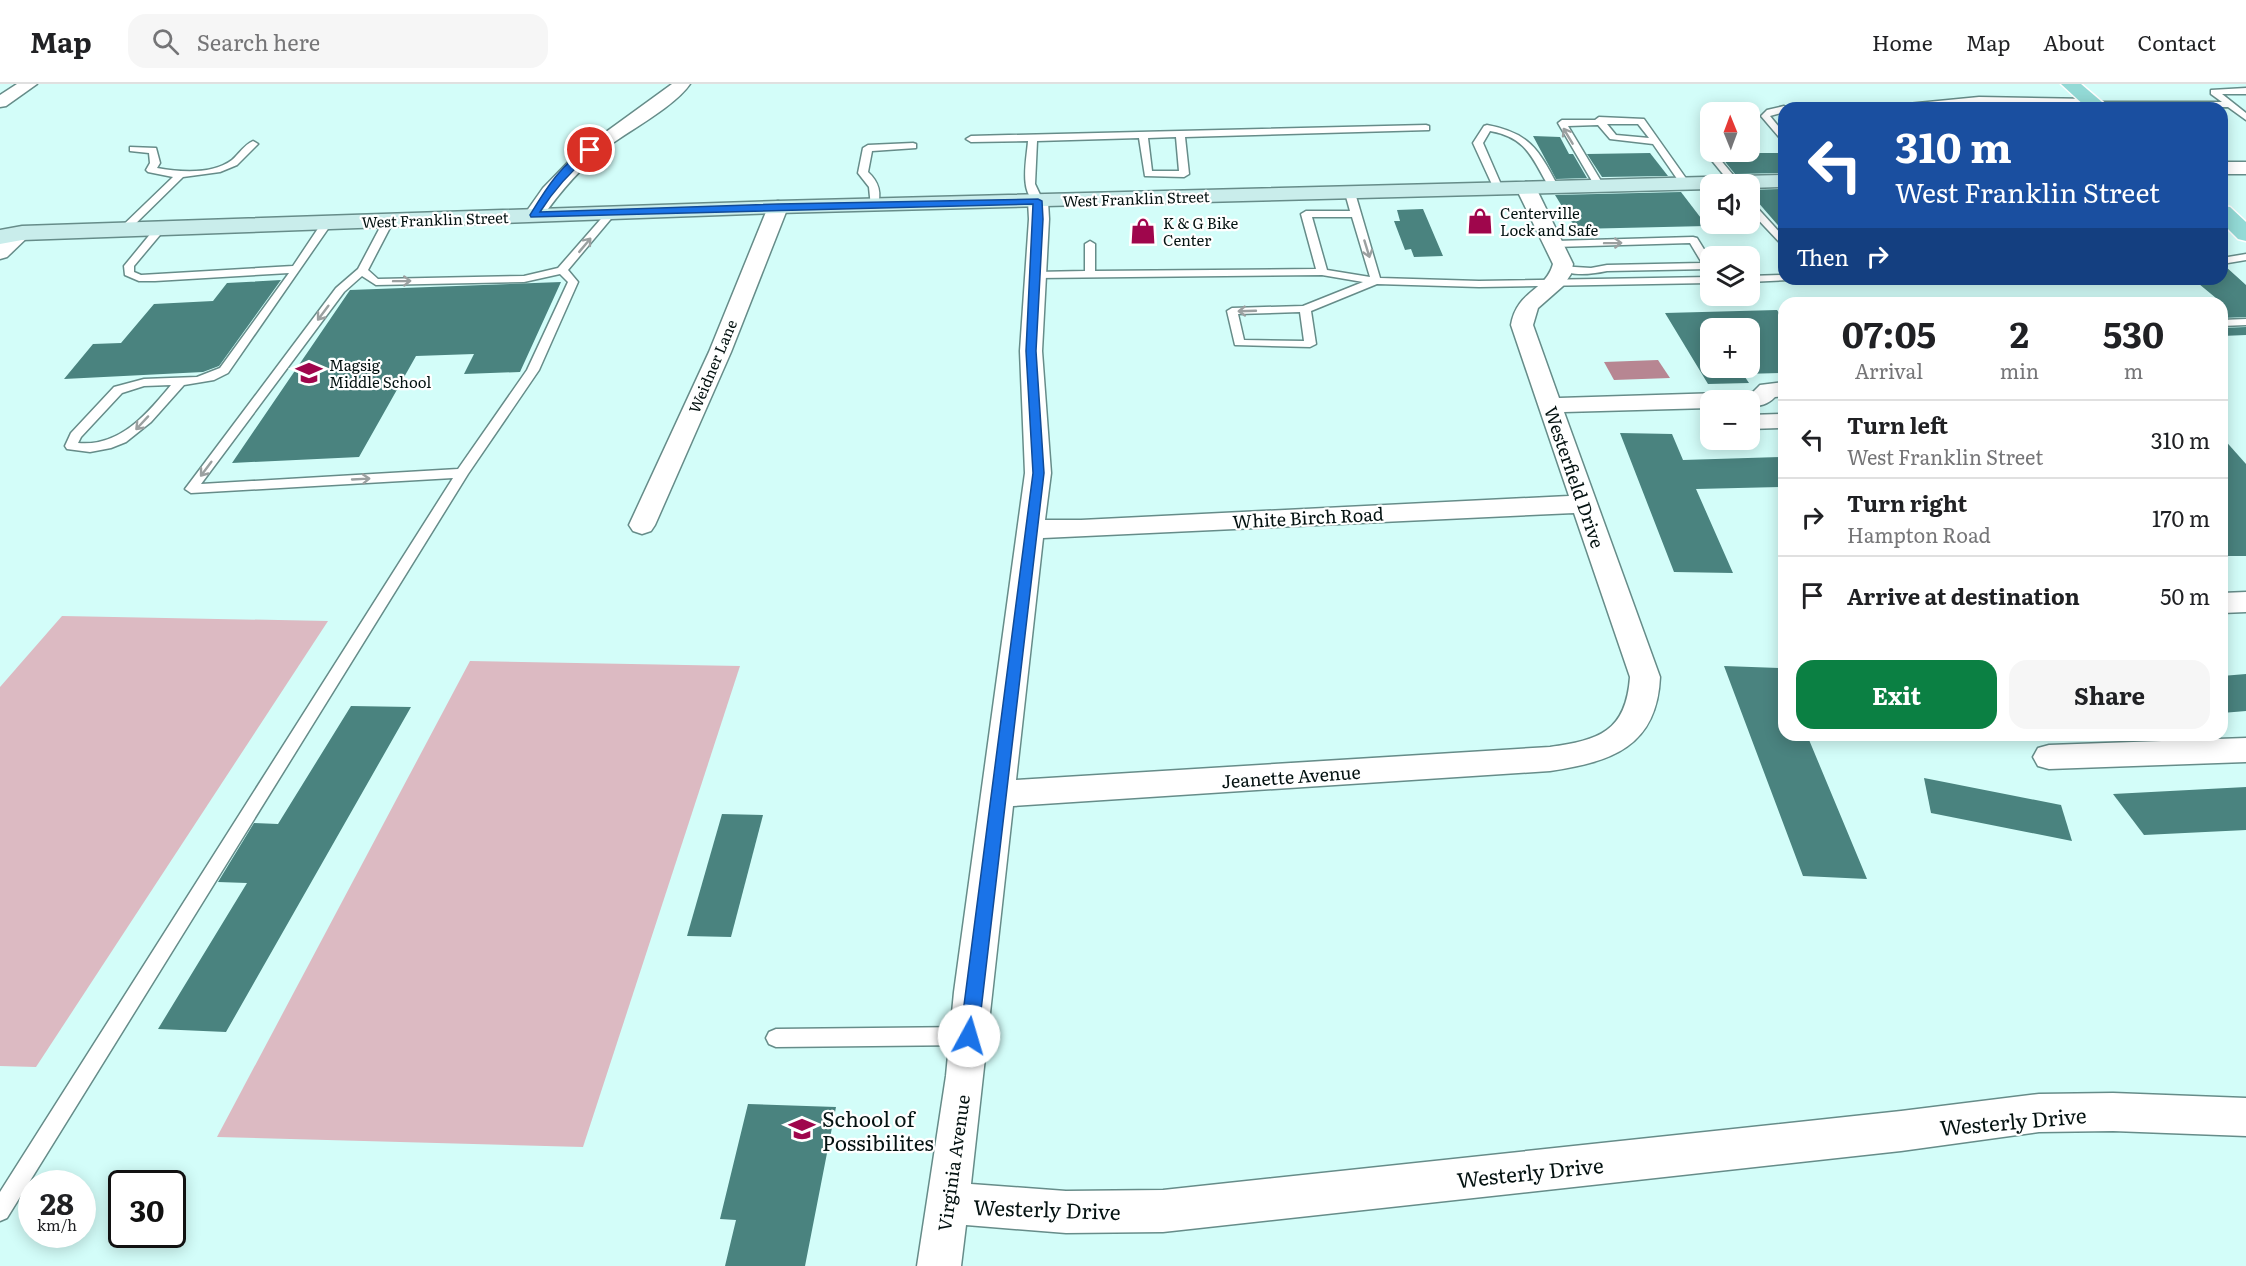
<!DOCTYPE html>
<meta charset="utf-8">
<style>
body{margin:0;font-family:Literata,serif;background:#f6f6f6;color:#202124;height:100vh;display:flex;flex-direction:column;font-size:22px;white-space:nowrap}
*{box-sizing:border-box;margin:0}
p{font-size:20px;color:#757577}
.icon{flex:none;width:33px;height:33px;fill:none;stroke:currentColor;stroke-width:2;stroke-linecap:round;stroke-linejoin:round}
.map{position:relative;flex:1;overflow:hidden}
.drawer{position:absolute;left:1778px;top:213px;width:450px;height:444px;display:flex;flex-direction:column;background:#fff;border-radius:18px;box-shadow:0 3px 15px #0003}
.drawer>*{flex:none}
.banner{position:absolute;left:1778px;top:18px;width:450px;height:183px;border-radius:18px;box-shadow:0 3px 15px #0003;background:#1a4fa0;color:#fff;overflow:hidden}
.needle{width:39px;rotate:359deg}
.tools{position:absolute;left:1700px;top:18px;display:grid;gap:12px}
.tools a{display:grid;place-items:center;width:60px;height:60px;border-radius:12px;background:#fff;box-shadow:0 3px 15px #0003;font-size:30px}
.speed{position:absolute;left:18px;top:1086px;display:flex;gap:12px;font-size:30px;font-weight:700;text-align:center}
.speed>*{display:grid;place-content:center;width:78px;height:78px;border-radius:50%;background:#fff;box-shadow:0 3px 15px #0003;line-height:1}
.speed small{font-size:15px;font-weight:400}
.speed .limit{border:3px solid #111;border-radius:9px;background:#fff;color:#111}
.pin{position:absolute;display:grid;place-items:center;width:51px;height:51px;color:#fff;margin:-26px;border:3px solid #fff;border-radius:50%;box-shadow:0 2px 6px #0007}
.me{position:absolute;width:66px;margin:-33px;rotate:6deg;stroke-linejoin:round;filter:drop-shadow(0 0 4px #0008)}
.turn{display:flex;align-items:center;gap:21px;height:126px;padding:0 18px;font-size:27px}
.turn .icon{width:78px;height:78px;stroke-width:2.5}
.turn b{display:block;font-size:42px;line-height:51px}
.then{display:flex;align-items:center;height:57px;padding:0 18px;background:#0003;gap:12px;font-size:22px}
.eta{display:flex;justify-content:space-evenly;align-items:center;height:102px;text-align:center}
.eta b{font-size:36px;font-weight:700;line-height:42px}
.button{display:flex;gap:12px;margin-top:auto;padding:12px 18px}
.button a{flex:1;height:69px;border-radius:18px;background:#0b8043;color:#fff;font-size:24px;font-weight:700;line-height:69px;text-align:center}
.button a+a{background:#f6f6f6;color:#202124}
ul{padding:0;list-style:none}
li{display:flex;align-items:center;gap:18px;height:78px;padding:0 18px;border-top:2px solid #e0e0e0}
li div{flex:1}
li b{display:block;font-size:22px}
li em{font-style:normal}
header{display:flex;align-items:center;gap:36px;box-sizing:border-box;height:84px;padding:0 30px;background:#fff;border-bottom:2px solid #e0e0e0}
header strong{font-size:28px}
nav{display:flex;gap:33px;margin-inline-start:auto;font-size:21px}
.search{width:420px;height:54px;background:#f6f6f6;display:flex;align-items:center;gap:15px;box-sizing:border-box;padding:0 21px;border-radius:18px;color:#757577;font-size:22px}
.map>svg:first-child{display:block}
.green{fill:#dcbac2}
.water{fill:#b78692}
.building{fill:#4a837f;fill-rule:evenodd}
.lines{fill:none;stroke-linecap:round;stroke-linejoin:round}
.service-casing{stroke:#668c89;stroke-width:3}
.minor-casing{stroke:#668c89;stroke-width:3}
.tertiary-casing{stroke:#668c89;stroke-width:3}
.secondary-casing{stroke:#668c89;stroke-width:3}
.primary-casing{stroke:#fff;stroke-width:3}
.service{fill:#fff;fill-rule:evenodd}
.minor{fill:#fff;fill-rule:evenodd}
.tertiary{fill:#fff;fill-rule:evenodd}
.secondary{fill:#c9edeb;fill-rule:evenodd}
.primary{fill:#93dad6;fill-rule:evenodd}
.oneway{stroke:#9ba0a0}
.route{fill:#1a73e8;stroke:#114b97;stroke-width:1.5}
.labels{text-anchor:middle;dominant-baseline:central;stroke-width:4.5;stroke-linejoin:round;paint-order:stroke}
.far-street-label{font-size:15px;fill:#041211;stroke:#fff}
.far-poi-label{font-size:15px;fill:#041211;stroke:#fff;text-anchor:start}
.street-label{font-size:18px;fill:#041211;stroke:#fff}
.near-poi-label{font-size:21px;fill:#041211;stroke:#fff;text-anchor:start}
.near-street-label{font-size:21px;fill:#041211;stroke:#fff}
</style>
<header>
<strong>Map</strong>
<div class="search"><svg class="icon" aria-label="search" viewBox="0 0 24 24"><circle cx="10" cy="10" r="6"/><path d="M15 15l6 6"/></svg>Search here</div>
<nav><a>Home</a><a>Map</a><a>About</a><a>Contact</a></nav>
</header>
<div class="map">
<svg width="2246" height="1182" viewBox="0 0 2246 1182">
<rect width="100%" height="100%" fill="#d3fdf9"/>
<!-- green -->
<g class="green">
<path d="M62 532 328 537 36 983 0 982V603Z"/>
<path d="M470 577 740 582 583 1063 217 1053Z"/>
</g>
<!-- water -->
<path class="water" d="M1658 276 1670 294 1614 296 1604 278Z"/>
<!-- building -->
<g class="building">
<path d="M1533 52 1560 53 1569 70H1573L1587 94 1556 95Z"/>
<path d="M1650 69 1668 92 1602 93 1587 70Z"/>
<path d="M1718 69H1784V89L1735 90Z"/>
<path d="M1784 105V148L1749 108V106Z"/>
<path d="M1681 108 1707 142 1576 145 1555 111Z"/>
<path d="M1423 125 1443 172 1414 173 1411 165 1405 166 1394 137H1400L1397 126Z"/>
<path d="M2222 182H2225L2246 201V233L2222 234V219L2193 195H2222Z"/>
<path d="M281 196 219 282 203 288 64 295 93 260 121 259 154 220 213 217 227 199Z"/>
<path d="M561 198 520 288 464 290 474 270 416 272 359 373 232 379 350 206Z"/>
<path d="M1777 226 1784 236V289L1743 290 1749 299 1708 300 1665 229ZM1710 244H1749V284H1710Z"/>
<path d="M2246 243V251L2222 252V244Z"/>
<path d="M1620 349 1672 350 1683 376 1784 373V403L1696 405 1733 489 1674 488Z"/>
<path d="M2222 353 2246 380V472H2222Z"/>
<path d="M1724 582 1779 584 1784 594V651H1807L1867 795 1803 792Z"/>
<path d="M2246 590V627L2222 629V592Z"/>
<path d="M351 622 411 623 226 948 158 945 247 799 218 798 254 739 278 740Z"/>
<path d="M1924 694 2061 721 2072 757 1931 729Z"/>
<path d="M2246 703V746L2144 751 2113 710Z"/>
<path d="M722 730 763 731 731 853 687 852Z"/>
<path d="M748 1020 836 1023 805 1182H725L736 1136 720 1135Z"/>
</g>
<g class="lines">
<!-- service casing -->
<g class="service-casing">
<g id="service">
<path d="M2246 4V10H2222L2246 29V36L2228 23 2095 24 2091 21 1979 19 1924 24H1893L1897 21 1979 13 2091 15 2095 18H2222L2211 10V6Z"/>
<path d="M1843 21H1882L1886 24H1839Z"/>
<path d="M1784 22 1788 24H1784V28L1770 32 1784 49V59L1761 32 1767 26Z"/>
<path d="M1599 33 1644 35 1690 100 1688 102H1682L1653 60 1610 55 1598 41 1568 42 1604 102 1596 104 1558 39 1562 36H1595ZM1607 40H1638L1649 54 1616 51Z"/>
<path d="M1426 41 1429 42V46L1185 53 1189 90 1184 93 1145 92 1139 54 1037 57 1035 100 1043 117 1038 120C1018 111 1027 74 1028 57L971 58 966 55 971 52ZM1176 53 1179 87H1152L1148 54Z"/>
<path d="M1487 41C1531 49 1539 67 1559 104L1557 106H1551C1532 76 1529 54 1490 47L1483 59 1503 105 1495 107 1473 59 1484 42Z"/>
<path d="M253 57 258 60 237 81 220 88 183 93 127 148 118 146 173 93 148 88 146 86 150 79 149 69 130 67V63L156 64 160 79 157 84C179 88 212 91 232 76 239 70 244 61 253 57Z"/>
<path d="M913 59 916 60V64L872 67 868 88C879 98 882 109 877 123H871L869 103 858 89 863 64 868 61Z"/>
<path d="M1705 64H1710V68H1714L1738 97 1739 100H1731L1705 68Z"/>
<path d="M1350 106 1355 109 1380 194 1479 197 1710 193V199L1479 203 1377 200 1311 227 1316 260 1310 263 1235 261 1227 227 1232 224 1303 222 1363 198 1322 191 1036 194 1031 191 1036 188 1085 187V160L1090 157 1095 160V187L1316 185 1301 130 1306 127H1350L1345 109ZM1312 133H1352L1370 193 1327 186ZM1300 228 1304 257 1244 256 1238 230Z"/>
<path d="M1749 117 1752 118 1784 153V163L1749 126Z"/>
<path d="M607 128 615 130 568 186 578 198 539 286 468 390 7 1134 0 1137V1108L453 394 191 409 185 405 336 204 358 185 385 134 394 136 368 186 378 195 524 192 558 184ZM560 190 568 198 527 286 458 385 201 400 344 208 362 192 376 201 524 198Z"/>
<path d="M323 137 332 139 228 289 214 296 184 301 151 338 126 358 111 364 90 368 67 365 65 362 71 349 114 303 144 295 197 293 220 284 289 189 155 197H139L125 191 124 182 156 143 165 145 134 182V188L141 191 293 182ZM171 301C147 330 120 363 78 359L81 353 122 309 144 302Z"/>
<path d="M1693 153 1697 154 1710 175V185L1607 187C1593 190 1570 193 1558 184L1559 182 1591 184 1607 181 1702 179 1690 159 1555 163 1550 160 1555 157Z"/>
<path d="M2246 170V176L2222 180V174Z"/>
<path d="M1784 191V195L1788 196 1749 198V192Z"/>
<path d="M2246 235V241L2222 242V236Z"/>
<path d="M969 943 976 946 979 952 976 958 969 961 776 963 769 960 766 954 769 948 776 945Z"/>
</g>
</g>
<!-- minor casing -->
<g class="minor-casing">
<g id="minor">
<path d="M17 0H37L6 22 0 23V11Z"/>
<path d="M672 0H690C675 22 632 45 610 61 582 82 561 106 541 135H527L524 131 543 104 577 69Z"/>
<path d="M1526 98 1533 100 1536 104 1573 180 1571 190 1563 202 1538 224 1533 241 1559 314 1753 308 1760 301 1784 298V312L1775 313C1767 321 1761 322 1749 322V316H1710V324L1564 328 1660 593C1657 663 1611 678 1550 687L1013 722 971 1100 1066 1107 1163 1106 1901 1027 2039 1010 2113 1009 2246 1014V1052L2113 1047 2039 1048 1901 1067 1163 1148 1066 1149 966 1141 961 1182H917L946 992 954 908 1025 389 1020 267 1029 135 1028 117 1031 113H1045L1048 117 1049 135 1042 267 1051 389 1045 436H1081L1569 412 1511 241C1517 206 1545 208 1553 180L1516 104 1519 100ZM1574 429 1630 593C1626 648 1599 656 1550 663L1016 696 1043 454Z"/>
<path d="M778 117 785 119 788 123 731 268 655 441 651 447 642 450 633 447 629 441 709 268 768 123 771 119Z"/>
<path d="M22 143 29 145 32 149 7 173 0 175V158L15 145Z"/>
<path d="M1784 330V344L1749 345V331Z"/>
<path d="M2246 508V528L2222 529V509Z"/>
<path d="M2246 654V678L2049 685 2038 682 2033 673 2038 664 2049 661Z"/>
</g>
</g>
<!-- tertiary casing -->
<g class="tertiary-casing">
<rect id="tertiary" x="2222" y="78" width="24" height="12"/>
</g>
<!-- secondary casing -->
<g class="secondary-casing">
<path id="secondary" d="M1784 91V103L1749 104V100H1710V105L778 129 22 156 0 160V146L22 142 778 117Z"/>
</g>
<!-- primary casing -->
<g class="primary-casing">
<g id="primary">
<path d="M2061 0H2081L2109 24H2087Z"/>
<path d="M2222 122 2230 123 2246 138V157L2238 155 2222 139Z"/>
</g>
</g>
<!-- service -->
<use href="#service" class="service"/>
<!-- minor -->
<use href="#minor" class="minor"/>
<!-- tertiary -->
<use href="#tertiary" class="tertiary"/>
<!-- secondary -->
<use href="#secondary" class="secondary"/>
<!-- primary -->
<use href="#primary" class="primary"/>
</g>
<!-- one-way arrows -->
<defs><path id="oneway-shaft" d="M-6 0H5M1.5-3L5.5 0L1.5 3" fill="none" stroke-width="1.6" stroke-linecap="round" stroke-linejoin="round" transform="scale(1.5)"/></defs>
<g class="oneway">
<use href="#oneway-shaft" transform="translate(1568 52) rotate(-121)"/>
<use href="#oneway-shaft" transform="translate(1613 159) rotate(-1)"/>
<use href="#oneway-shaft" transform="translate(585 161) rotate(-50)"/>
<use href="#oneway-shaft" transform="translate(1367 165) rotate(73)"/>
<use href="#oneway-shaft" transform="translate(402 197) rotate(-1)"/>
<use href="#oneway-shaft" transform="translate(1247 227) rotate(178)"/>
<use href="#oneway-shaft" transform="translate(323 229) rotate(127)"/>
<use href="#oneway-shaft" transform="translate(142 339) rotate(133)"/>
<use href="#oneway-shaft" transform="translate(206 385) rotate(127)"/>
<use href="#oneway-shaft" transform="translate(361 395) rotate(-3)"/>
</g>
<!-- route -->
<path class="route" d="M590 64 594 66 593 68C572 86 555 104 540 128L778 120 1038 115 1042 117 1043 135 1036 267 1044 389 978 952 975 958 969 960 963 958 960 952 1033 389 1026 267 1033 120 531 133 530 131C544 108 563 76 590 64Z"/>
<!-- icons -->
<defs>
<g id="shop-bare" transform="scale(2.07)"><path d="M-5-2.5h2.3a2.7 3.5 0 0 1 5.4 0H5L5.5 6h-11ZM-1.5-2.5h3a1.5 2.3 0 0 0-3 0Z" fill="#9f064c" stroke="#fff" stroke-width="2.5" paint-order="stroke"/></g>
<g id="school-bare" transform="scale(2.07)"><path d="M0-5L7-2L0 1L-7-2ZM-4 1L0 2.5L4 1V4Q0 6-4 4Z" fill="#9f064c" stroke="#fff" stroke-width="2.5" paint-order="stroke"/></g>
</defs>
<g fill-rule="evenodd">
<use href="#shop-bare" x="1480" y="137"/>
<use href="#shop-bare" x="1143" y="147"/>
<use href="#school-bare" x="309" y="289"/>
<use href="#school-bare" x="802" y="1045"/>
</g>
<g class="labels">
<!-- far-street labels -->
<g class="far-street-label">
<text transform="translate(1136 114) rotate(-2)">West Franklin Street</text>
<text transform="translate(435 135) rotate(-2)">West Franklin Street</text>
<text transform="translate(712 282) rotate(-67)">Weidner Lane</text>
</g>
<!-- far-poi labels -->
<g class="far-poi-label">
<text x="1500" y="128">Centerville<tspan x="1500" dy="17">Lock and Safe</tspan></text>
<text x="1163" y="138">K &amp; G Bike<tspan x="1163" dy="17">Center</tspan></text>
<text x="329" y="280">Magsig<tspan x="329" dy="17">Middle School</tspan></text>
</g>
<!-- street labels -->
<g class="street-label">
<text transform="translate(1575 393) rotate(71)">Westerfield Drive</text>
<text transform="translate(1308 433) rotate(-3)">White Birch Road</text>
<text transform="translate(1291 692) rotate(-4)">Jeanette Avenue</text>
<text transform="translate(953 1079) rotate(-82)">Virginia Avenue</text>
</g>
<!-- near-poi labels -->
<g class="near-poi-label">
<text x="822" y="1033">School of<tspan x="822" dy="24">Possibilites</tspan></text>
</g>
<!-- near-street labels -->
<g class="near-street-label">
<text transform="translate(2013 1036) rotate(-5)">Westerly Drive</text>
<text transform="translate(1530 1087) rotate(-6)">Westerly Drive</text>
<text transform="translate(1047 1124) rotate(2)">Westerly Drive</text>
</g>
</g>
</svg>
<div class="tools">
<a><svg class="needle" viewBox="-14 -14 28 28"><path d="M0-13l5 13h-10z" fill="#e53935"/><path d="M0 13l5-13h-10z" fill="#757577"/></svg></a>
<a><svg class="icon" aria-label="sound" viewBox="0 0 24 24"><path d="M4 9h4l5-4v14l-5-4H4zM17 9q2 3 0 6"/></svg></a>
<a><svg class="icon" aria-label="layers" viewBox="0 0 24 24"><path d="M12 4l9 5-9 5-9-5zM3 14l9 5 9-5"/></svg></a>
<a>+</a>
<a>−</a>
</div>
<div class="speed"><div>28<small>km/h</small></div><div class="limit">30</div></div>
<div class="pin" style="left:590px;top:66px;background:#d93025"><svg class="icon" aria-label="arrive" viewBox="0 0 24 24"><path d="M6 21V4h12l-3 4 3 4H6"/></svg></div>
<svg class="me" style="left:969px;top:952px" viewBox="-20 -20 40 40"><circle r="19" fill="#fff"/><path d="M0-13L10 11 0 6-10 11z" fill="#1a73e8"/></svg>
<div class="banner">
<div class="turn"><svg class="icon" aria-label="left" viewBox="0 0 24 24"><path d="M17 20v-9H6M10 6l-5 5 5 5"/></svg><div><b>310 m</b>West Franklin Street</div></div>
<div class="then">Then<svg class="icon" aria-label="right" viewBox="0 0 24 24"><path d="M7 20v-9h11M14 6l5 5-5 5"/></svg></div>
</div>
<section class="drawer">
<div class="eta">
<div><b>07:05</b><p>Arrival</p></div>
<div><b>2</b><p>min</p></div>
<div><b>530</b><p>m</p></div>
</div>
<ul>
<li><svg class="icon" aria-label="left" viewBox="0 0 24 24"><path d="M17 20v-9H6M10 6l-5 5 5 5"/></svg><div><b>Turn left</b><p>West Franklin Street</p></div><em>310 m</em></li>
<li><svg class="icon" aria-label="right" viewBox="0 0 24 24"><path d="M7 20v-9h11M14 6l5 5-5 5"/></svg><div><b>Turn right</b><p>Hampton Road</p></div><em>170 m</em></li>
<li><svg class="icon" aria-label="arrive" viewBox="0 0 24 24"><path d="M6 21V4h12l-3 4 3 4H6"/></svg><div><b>Arrive at destination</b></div><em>50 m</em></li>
</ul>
<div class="button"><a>Exit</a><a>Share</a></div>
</section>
</div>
